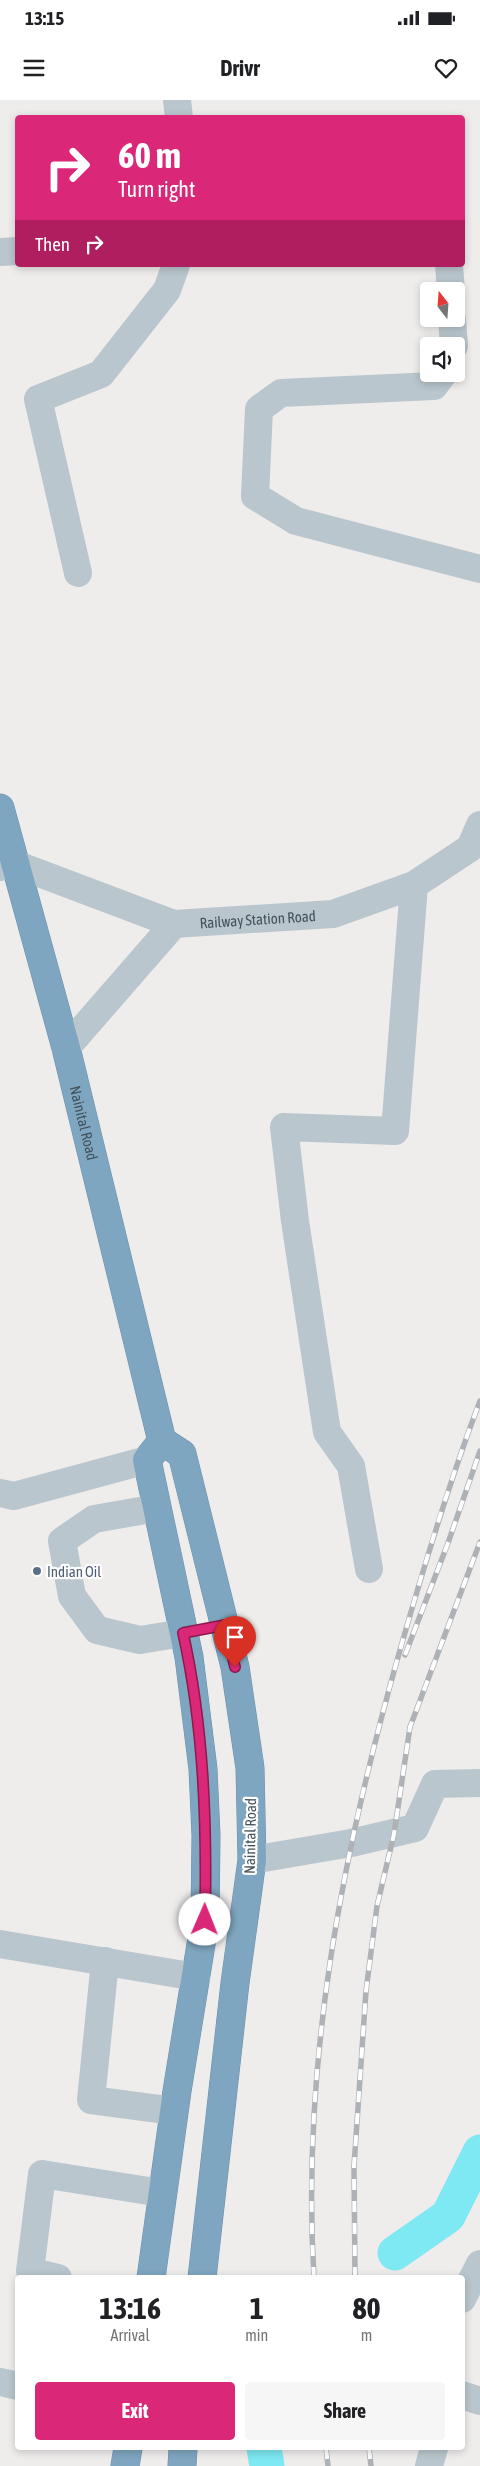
<!DOCTYPE html>
<style>
body{margin:0;font-family:"Asap Condensed",sans-serif;background:#f6f6f6;color:#202124;height:100vh;display:flex;flex-direction:column;font-size:19px;white-space:nowrap}
*{box-sizing:border-box;margin:0}
p{font-size:16px;color:#757577}
.icon{flex:none;width:28px;height:28px;fill:none;stroke:currentColor;stroke-width:2;stroke-linecap:round;stroke-linejoin:round}
.map{position:relative;flex:1;overflow:hidden}
.panel{position:absolute;left:15px;top:2175px;width:450px;height:175px;display:flex;flex-direction:column;background:#fff;border-radius:5px;box-shadow:0 2px 8px #0003}
.panel>*{flex:none}
.top-card{position:absolute;left:15px;top:15px;width:450px;height:152px;border-radius:5px;box-shadow:0 2px 8px #0003;background:#db2777;color:#fff;overflow:hidden}
.needle{width:32px;rotate:343deg}
.tools{position:absolute;left:420px;top:182px;display:grid;gap:10px}
.tools a{display:grid;place-items:center;width:45px;height:45px;border-radius:5px;background:#fff;box-shadow:0 2px 8px #0003;font-size:25px}
.pin{position:absolute;display:grid;place-items:center;width:42px;height:42px;color:#fff;margin:-51px -21px;border-radius:50% 50% 50% 0;rotate:-45deg;box-shadow:0 0 5px #0007}
.pin .icon{rotate:45deg}
.me{position:absolute;width:55px;margin:-28px;rotate:1deg;stroke-linejoin:round;filter:drop-shadow(0 0 4px #0008)}
.turn{display:flex;align-items:center;gap:18px;height:105px;padding:0 20px;font-size:22px}
.turn .icon{width:65px;height:65px;stroke-width:2.5}
.turn b{display:block;font-size:35px;line-height:42px}
.then{display:flex;align-items:center;height:48px;padding:0 20px;background:#0003;gap:10px;font-size:19px}
.eta{display:flex;justify-content:space-evenly;align-items:center;height:85px;text-align:center}
.eta b{font-size:30px;font-weight:700;line-height:35px}
.cta{display:flex;gap:10px;margin-top:auto;padding:10px 20px}
.cta a{flex:1;height:58px;border-radius:5px;background:#db2777;color:#fff;font-size:20px;font-weight:700;line-height:58px;text-align:center}
.cta a+a{background:#f6f6f6;color:#202124}
.status{display:flex;justify-content:space-between;align-items:center;height:35px;padding:0 25px;background:#fff;direction:ltr}
.status svg{height:14px;fill:currentColor}
header{display:flex;justify-content:space-between;align-items:center;height:65px;padding:0 20px;background:#fff;font-size:22px;font-weight:700}
.map>svg:first-child{display:block}
.lines{fill:none;stroke-linecap:round;stroke-linejoin:round}
.canal{stroke:#7ee8f3;stroke-width:35}
.highway-casing{stroke:#6a91ac;stroke-width:29}
.minor{stroke:#b9c6cd;stroke-width:28}
.highway{stroke:#7fa6c0;stroke-width:28}
.rail-casing{stroke:#aeb2b7;stroke-width:5.5}
.rail{stroke:#fff;stroke-width:4;stroke-dasharray:11;stroke-linecap:butt}
.route-casing{stroke:#8e194d;stroke-width:12}
.route{stroke:#db2777;stroke-width:9}
.service-dot{fill:#5c6f8a;stroke:#fff;stroke-width:2}
.labels{text-anchor:middle;dominant-baseline:central;stroke-width:4.5;stroke-linejoin:round;paint-order:stroke}
.street-label{font-size:15px;fill:#43525b;stroke:#fff}
.service-label{font-size:15px;fill:#4e5e75;stroke:#fff;text-anchor:start}
</style>
<div class="status"><b>13:15</b><svg viewBox="0 0 49 12"><path d="M0 12V9h3v3zM5 12V6h3v6zM10 12V3h3v9zM15 12V0h3v12zM26 1h20v11H26zM47 4h2v5h-2z"/></svg></div>
<header><svg class="icon" aria-label="menu" viewBox="0 0 24 24"><path d="M4 6h16M4 12h16M4 18h16"/></svg>Drivr<svg class="icon" aria-label="heart" viewBox="0 0 24 24"><path d="M12 20l-8-8c-3-5 5-10 8-4 3-6 11-1 8 4z"/></svg></header>
<div class="map">
<svg width="480" height="2366" viewBox="0 0 480 2366">
<rect width="100%" height="100%" fill="#efecec"/>
<g class="lines">
<!-- canal -->
<g class="canal">
<path d="M395 2153 448 2116 480 2052"/>
<path d="M264 2348 267 2366"/>
</g>
<!-- highway casing -->
<g class="highway-casing">
<g id="highway">
<path id="s2" d="M0 708 66 948 162 1341 182 1354 235 1567 250 1668 252 1760 235 1883 202 2178"/>
<path d="M151 2178 177 1991 205 1820 206 1735 203 1669 189 1557 147 1360 162 1341"/>
<path d="M125 2366 128 2348"/>
<path d="M182 2366 183 2348"/>
</g>
</g>
<!-- minor -->
<g class="minor">
<path d="M177 0 179 18"/>
<path d="M0 152 18 151"/>
<path d="M449 165 451 191"/>
<path d="M452 219 454 246"/>
<path d="M443 274 434 286 281 293 259 309 255 396 296 421 480 469"/>
<path d="M78 473 38 299 101 274 167 190 176 165"/>
<path id="s1" d="M0 767 15 764 174 824 333 814 414 785 470 748 480 725"/>
<path d="M66 948 174 824"/>
<path d="M0 1393 14 1396 147 1360"/>
<path d="M157 1408 94 1419 62 1441 72 1496 97 1530 140 1540 183 1533"/>
<path d="M369 1469 351 1366 327 1332 295 1121 284 1027 395 1031 414 785"/>
<path d="M252 1760 351 1743 415 1728 435 1684 480 1683"/>
<path d="M0 1844 196 1877"/>
<path d="M105 1861 91 2000 174 2011"/>
<path d="M58 2178 30 2171 42 2074 161 2093"/>
<path d="M462 2199 480 2164"/>
<path d="M0 2282 18 2286"/>
<path d="M462 2295 480 2301"/>
<path d="M429 2366 434 2348"/>
</g>
<!-- highway -->
<use href="#highway" class="highway"/>
<!-- rail casing -->
<g class="rail-casing">
<g id="rail">
<path d="M405 1555 448 1443 480 1351"/>
<path d="M314 2178C301 1964 342 1754 400 1550 424 1466 449 1382 480 1301"/>
<path d="M355 2178 354 2066 366 1891 377 1806 394 1734 410 1627 480 1442"/>
<path d="M326 2348 328 2366"/>
<path d="M369 2348 371 2366"/>
</g>
</g>
<!-- rail -->
<use href="#rail" class="rail"/>
</g>
<g class="lines">
<!-- route casing -->
<g class="route-casing">
<path id="route" d="M205 1820C207 1724 204 1627 183 1533L225 1525 235 1567"/>
</g>
<!-- route -->
<use href="#route" class="route"/>
</g>
<!-- markers -->
<circle class="service-dot" cx="37" cy="1471" r="5"/>
<g class="labels">
<!-- street labels -->
<g class="street-label">
<text stroke="none"><textPath href="#s1" startOffset="269">Railway Station Road</textPath></text>
<text stroke="none"><textPath href="#s2" startOffset="326">Nainital Road</textPath></text>
<text transform="translate(250 1736) rotate(-89)">Nainital Road</text>
</g>
<!-- service labels -->
<g class="service-label">
<text x="47" y="1471">Indian Oil</text>
</g>
</g>
</svg>
<div class="tools">
<a><svg class="needle" viewBox="-14 -14 28 28"><path d="M0-13l5 13h-10z" fill="#e53935"/><path d="M0 13l5-13h-10z" fill="#757577"/></svg></a>
<a><svg class="icon" aria-label="sound" viewBox="0 0 24 24"><path d="M4 9h4l5-4v14l-5-4H4zM17 9q2 3 0 6"/></svg></a>
</div>
<div class="pin" style="left:235px;top:1567px;background:#d93025"><svg class="icon" aria-label="arrive" viewBox="0 0 24 24"><path d="M6 21V4h12l-3 4 3 4H6"/></svg></div>
<svg class="me" style="left:205px;top:1820px" viewBox="-20 -20 40 40"><circle r="19" fill="#fff"/><path d="M0-13L10 11 0 6-10 11z" fill="#db2777"/></svg>
<div class="top-card">
<div class="turn"><svg class="icon" aria-label="right" viewBox="0 0 24 24"><path d="M7 20v-9h11M14 6l5 5-5 5"/></svg><div><b>60 m</b>Turn right</div></div>
<div class="then">Then<svg class="icon" aria-label="right" viewBox="0 0 24 24"><path d="M7 20v-9h11M14 6l5 5-5 5"/></svg></div>
</div>
<section class="panel">
<div class="eta">
<div><b>13:16</b><p>Arrival</p></div>
<div><b>1</b><p>min</p></div>
<div><b>80</b><p>m</p></div>
</div>
<div class="cta"><a>Exit</a><a>Share</a></div>
</section>
</div>
